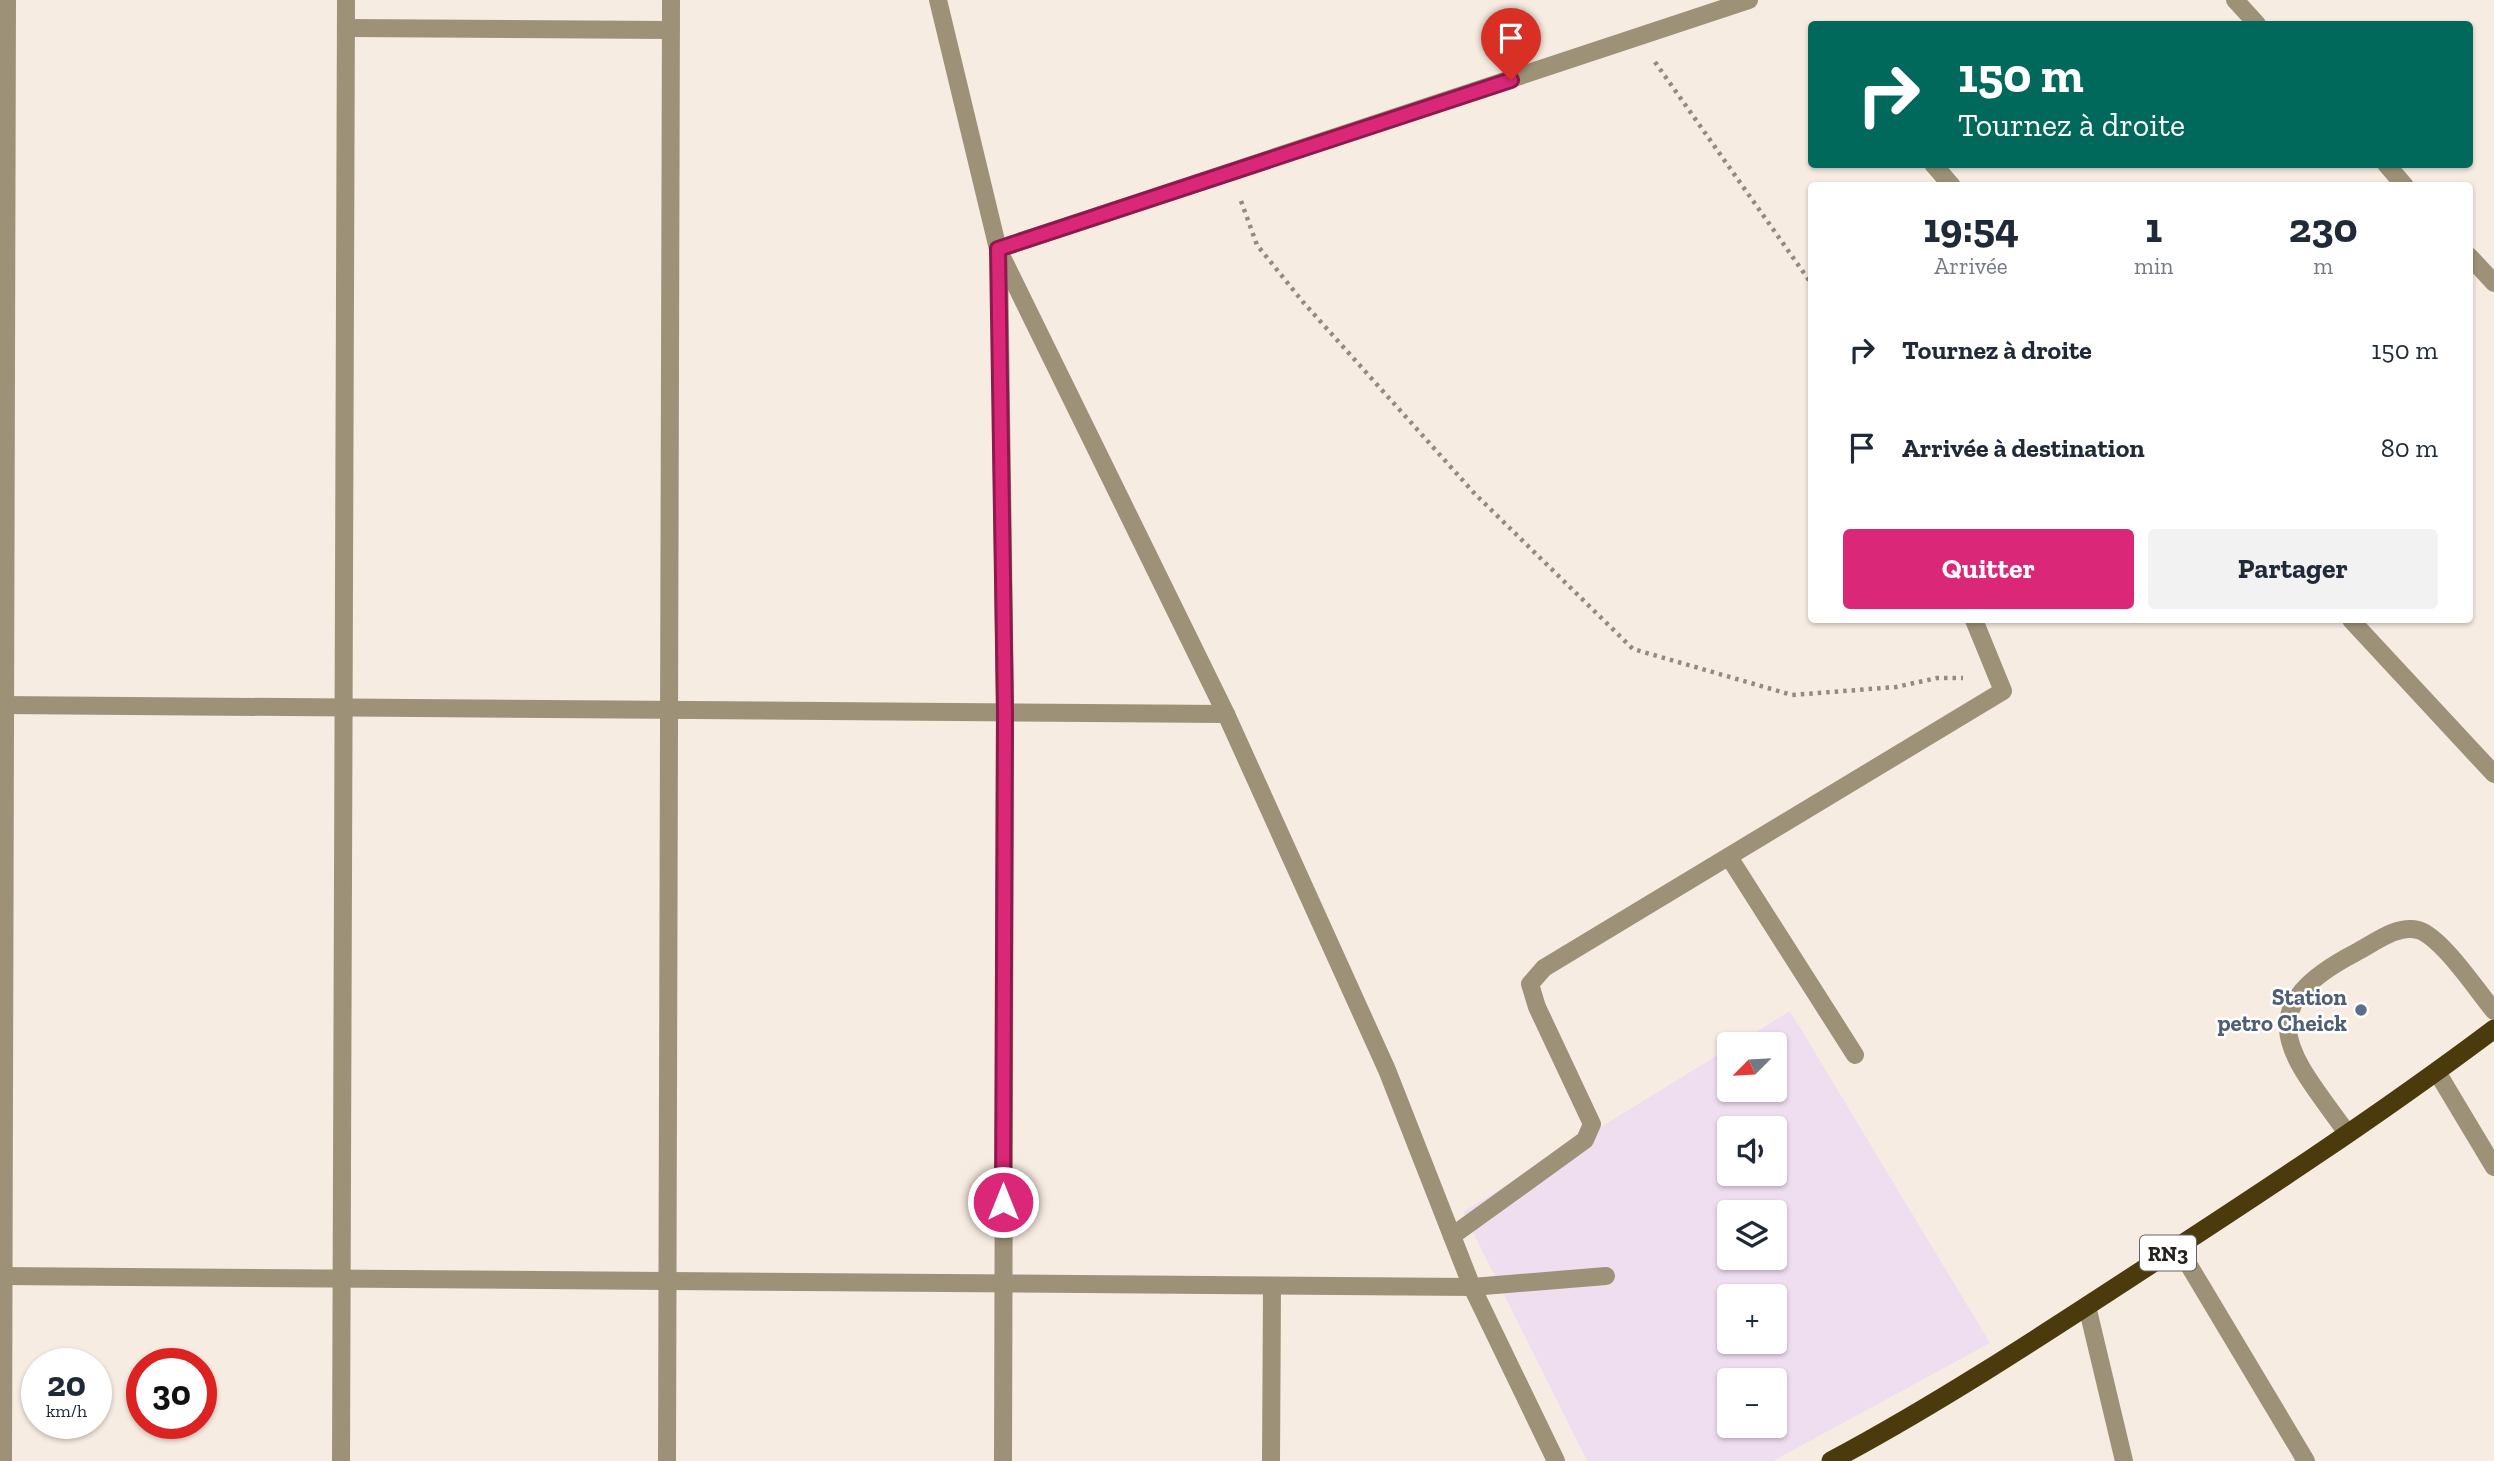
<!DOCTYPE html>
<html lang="fr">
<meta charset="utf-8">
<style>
body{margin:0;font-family:"Zilla Slab",serif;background:#f2f2f3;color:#1f2937;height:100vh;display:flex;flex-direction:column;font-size:26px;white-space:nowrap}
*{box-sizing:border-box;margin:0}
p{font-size:23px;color:#747a83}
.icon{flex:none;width:38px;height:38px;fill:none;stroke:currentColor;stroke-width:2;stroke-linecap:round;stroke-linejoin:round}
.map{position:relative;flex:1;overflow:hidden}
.panel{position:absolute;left:1808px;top:182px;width:665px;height:441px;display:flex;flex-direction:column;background:#fff;border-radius:7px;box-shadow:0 2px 5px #0004}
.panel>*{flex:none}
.hud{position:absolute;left:1808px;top:21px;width:665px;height:147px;border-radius:7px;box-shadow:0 2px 5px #0004;background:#00695c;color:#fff;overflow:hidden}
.needle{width:46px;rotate:246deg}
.buttons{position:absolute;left:1717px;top:1032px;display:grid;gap:14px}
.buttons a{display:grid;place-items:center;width:70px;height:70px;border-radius:7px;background:#fff;box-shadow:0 2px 5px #0004;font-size:35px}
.speed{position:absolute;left:21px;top:1348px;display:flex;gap:14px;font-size:35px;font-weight:700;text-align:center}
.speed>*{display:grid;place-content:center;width:91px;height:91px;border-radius:50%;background:#fff;box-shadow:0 2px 5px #0004;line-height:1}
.speed small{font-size:18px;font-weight:400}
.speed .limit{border:10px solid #d22;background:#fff;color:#111}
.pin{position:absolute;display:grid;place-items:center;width:60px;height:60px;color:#fff;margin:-72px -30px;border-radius:50% 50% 50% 0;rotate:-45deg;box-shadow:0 0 7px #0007}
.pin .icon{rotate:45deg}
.me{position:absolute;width:77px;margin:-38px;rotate:0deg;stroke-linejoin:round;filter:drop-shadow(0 0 5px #0008)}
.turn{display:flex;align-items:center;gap:24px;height:147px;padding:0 35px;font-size:32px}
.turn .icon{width:91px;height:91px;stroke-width:2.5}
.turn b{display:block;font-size:49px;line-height:60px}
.eta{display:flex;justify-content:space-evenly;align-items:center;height:119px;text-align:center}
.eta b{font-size:42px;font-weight:700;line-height:49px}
.cta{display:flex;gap:14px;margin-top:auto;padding:14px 35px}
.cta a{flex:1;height:80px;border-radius:7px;background:#db2777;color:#fff;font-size:28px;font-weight:700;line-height:80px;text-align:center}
.cta a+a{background:#f2f2f3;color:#1f2937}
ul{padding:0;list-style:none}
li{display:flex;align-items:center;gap:21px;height:98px;padding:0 35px}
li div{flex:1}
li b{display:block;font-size:26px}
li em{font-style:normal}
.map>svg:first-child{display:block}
.commercial{fill:#efdef0;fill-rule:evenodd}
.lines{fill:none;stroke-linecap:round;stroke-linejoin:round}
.path{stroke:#928a84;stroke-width:4.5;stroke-dasharray:3.5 5;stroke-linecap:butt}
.service{stroke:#9d9277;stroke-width:18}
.minor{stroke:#9d9277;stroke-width:18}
.trunk{stroke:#4b3b0c;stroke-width:19}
.route-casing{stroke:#8e194d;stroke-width:18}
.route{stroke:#db2777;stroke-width:12}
.service-dot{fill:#5c6f8a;stroke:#fff;stroke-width:2.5}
.labels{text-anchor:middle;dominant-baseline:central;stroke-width:5;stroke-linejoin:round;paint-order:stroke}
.shield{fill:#fff;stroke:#666462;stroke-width:2}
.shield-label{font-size:21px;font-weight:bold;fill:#25211e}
.service-label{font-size:23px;font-weight:bold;fill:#4e5e75;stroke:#fff;text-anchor:end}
</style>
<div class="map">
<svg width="2494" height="1461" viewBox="0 0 2494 1461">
<rect width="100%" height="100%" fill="#f7ece2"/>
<!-- commercial -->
<path class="commercial" d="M1790 1011 1990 1343 1773 1461H1587L1463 1212 1729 1048V1090H1774V1045H1735ZM1729 1129H1774V1174H1729ZM1729 1213H1774V1258H1729ZM1729 1297H1774V1342H1729ZM1729 1381H1774V1426H1729Z"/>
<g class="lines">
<!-- path -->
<g class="path">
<path d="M1655 62 1811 283"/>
<path d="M1241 201 1257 245 1303 302 1475 494 1633 649 1792 695 1896 687 1937 678H1963"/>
</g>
<!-- service -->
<g class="service">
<path d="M2347 1133C2292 1056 2244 1011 2355 953 2373 944 2397 924 2418 930 2441 936 2478 992 2494 1011"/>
<path d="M1472 1287 1606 1276"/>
</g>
<!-- minor -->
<g class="minor">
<path d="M938 0 998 249 1226 714 1387 1070 1472 1287 1556 1461"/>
<path d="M2235 0 2257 24"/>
<path d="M346 28 671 30"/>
<path d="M1933 164 1952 186"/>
<path d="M2386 164 2405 186"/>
<path d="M998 249 1749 0"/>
<path d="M999 256 1005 712 1003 1461"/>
<path d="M2469 256 2494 283"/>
<path d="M2351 620 2494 774"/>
<path d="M0 705 1226 714"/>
<path d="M1729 857 1855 1055"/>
<path d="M2437 1072 2494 1167"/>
<path d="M1452 1236 1585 1140 1592 1124 1537 1007 1530 984 1544 968 2003 691 1974 620"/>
<path d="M2178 1247 2306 1461"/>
<path d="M0 1276 1472 1287"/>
<path d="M2087 1306 2124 1461"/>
<path d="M3 1461 7 0"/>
<path d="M341 1461 346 0"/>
<path d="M667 1461 671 0"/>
<path d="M1271 1461 1272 1286"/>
</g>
<!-- trunk -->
<path class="trunk" d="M1831 1461C1934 1406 2032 1342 2130 1278 2253 1198 2377 1117 2494 1029"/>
</g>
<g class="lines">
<!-- route casing -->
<g class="route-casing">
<path id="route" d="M1003 1202 1005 712 998 249 1511 80"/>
</g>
<!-- route -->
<use href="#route" class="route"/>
</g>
<!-- markers -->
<circle class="service-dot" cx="2361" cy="1010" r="7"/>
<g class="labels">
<!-- shield labels -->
<rect class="shield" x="2140" y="1235.5" width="56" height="35" rx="5"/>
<g class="shield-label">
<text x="2168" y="1253">RN3</text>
</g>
<!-- service labels -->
<g class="service-label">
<text x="2347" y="997">Station<tspan x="2347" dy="26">petro Cheick</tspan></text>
</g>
</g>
</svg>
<div class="buttons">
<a><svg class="needle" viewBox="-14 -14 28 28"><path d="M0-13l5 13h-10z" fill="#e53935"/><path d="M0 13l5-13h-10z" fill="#747a83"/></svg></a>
<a><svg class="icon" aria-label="sound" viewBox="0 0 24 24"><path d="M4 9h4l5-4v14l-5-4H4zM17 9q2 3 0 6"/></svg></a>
<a><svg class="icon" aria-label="layers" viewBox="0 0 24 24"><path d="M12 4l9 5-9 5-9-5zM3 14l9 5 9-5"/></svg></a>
<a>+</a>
<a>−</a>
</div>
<div class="speed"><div>20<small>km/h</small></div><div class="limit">30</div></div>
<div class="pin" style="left:1511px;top:80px;background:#d93025"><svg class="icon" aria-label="arrive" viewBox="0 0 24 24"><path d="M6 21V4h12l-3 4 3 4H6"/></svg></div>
<svg class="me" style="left:1003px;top:1202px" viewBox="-20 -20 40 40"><circle r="17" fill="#db2777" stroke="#fff" stroke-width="3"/><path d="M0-11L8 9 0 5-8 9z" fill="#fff"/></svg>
<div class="hud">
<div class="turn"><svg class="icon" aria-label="right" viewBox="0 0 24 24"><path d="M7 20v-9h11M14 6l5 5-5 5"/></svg><div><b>150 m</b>Tournez à droite</div></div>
</div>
<section class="panel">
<div class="eta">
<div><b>19:54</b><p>Arrivée</p></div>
<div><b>1</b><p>min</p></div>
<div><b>230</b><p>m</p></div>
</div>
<ul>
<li><svg class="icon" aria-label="right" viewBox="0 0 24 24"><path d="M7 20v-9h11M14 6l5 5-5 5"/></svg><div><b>Tournez à droite</b></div><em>150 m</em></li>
<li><svg class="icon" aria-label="arrive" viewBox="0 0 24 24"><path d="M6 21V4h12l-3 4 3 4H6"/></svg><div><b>Arrivée à destination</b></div><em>80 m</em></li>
</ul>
<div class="cta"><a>Quitter</a><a>Partager</a></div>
</section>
</div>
